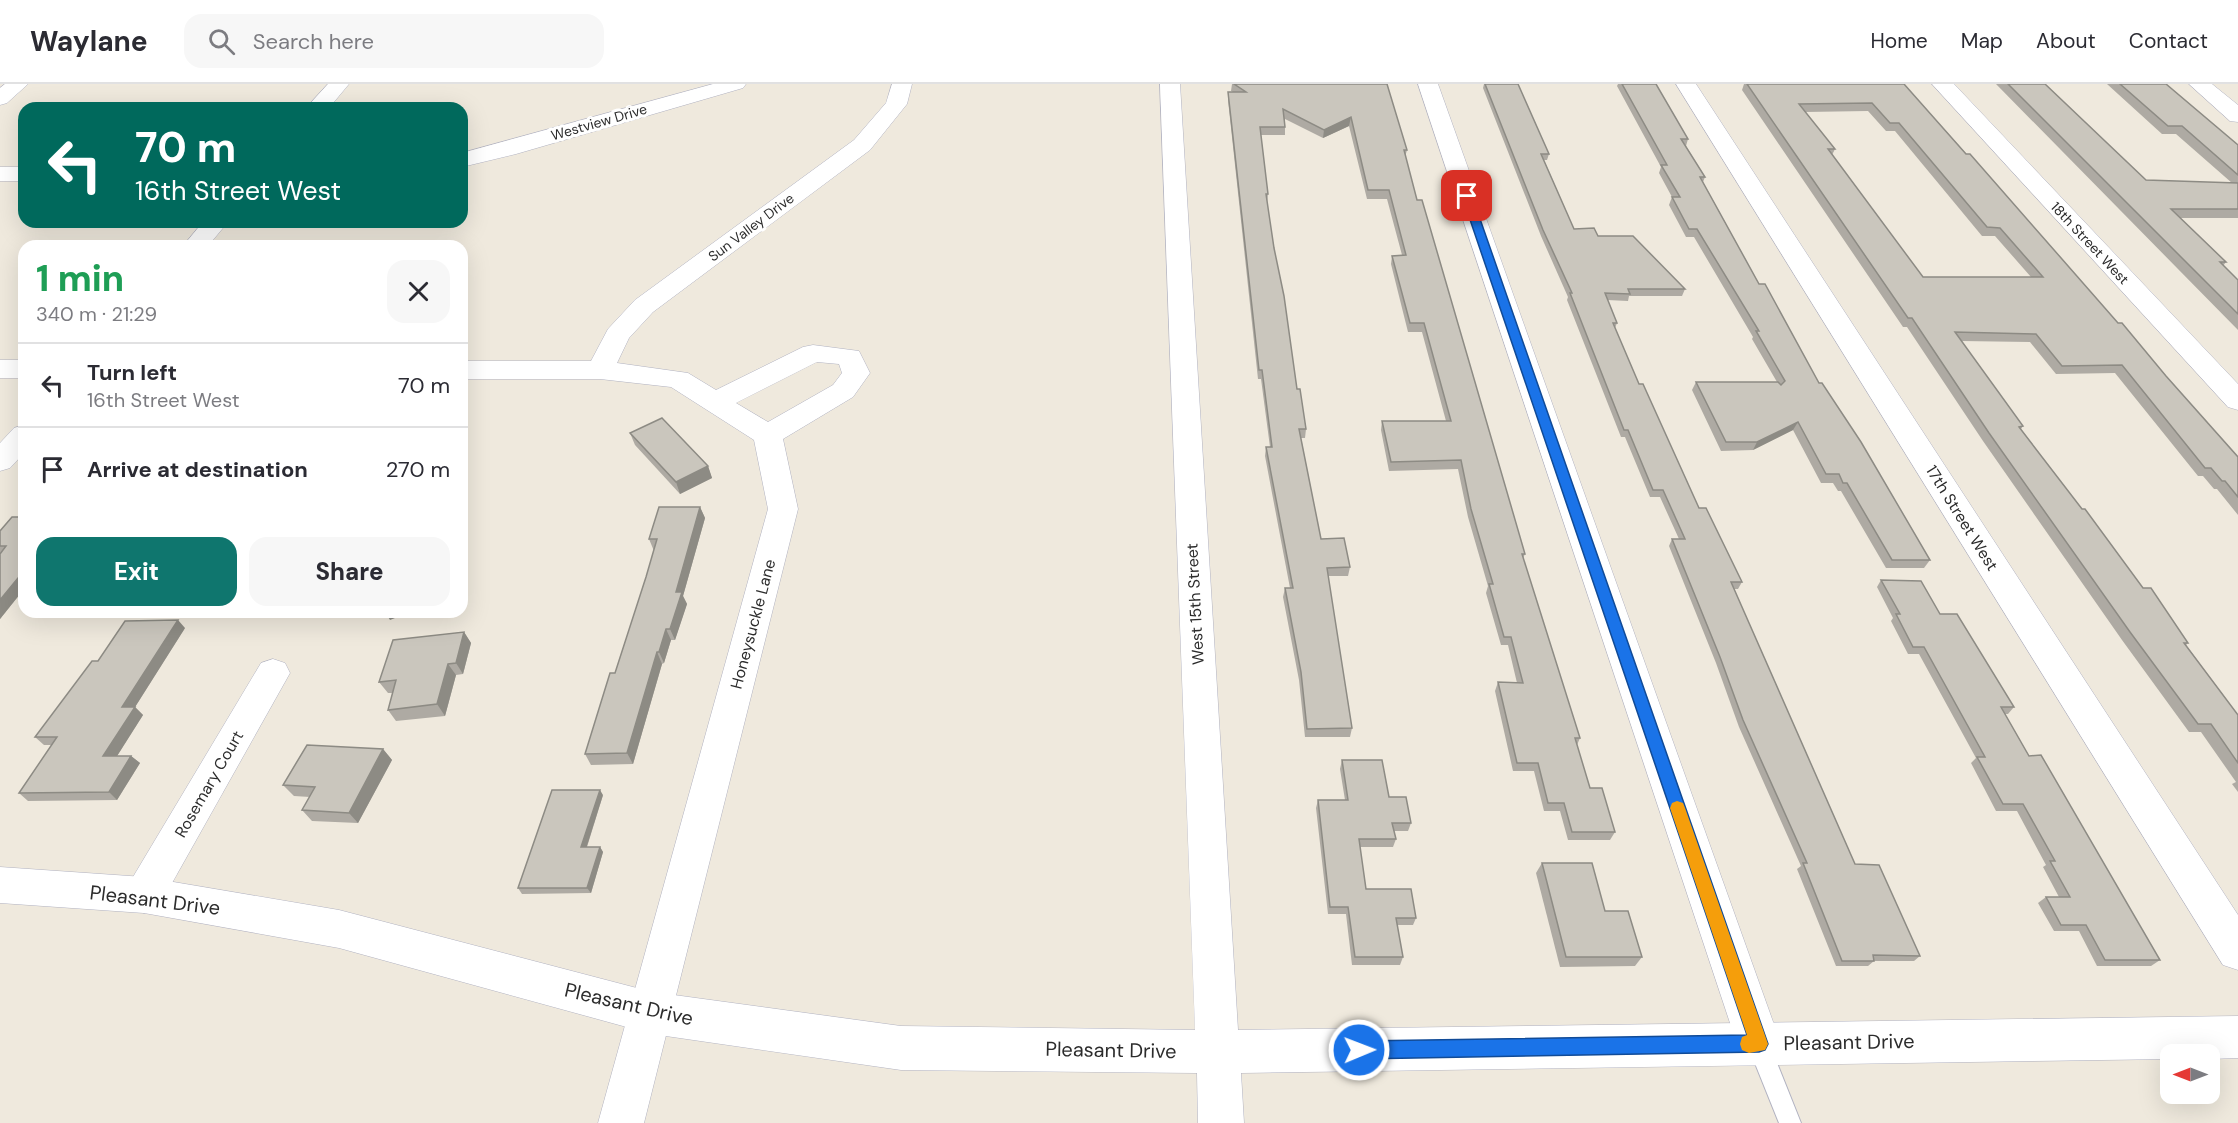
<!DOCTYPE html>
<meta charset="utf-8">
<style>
body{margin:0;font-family:"DM Sans",sans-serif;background:#f7f7f7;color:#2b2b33;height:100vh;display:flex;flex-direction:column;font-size:22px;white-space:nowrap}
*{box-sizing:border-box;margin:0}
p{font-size:20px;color:#7c7c81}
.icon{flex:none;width:33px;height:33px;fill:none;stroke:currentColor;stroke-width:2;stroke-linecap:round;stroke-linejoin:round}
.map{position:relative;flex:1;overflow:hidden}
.details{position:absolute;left:18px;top:156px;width:450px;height:378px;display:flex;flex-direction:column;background:#fff;border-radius:18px;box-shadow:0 6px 24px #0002}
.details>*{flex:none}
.guide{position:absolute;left:18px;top:18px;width:450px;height:126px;border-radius:18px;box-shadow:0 6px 24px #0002;background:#00695c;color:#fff;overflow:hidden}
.needle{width:39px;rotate:270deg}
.controls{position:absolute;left:2160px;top:960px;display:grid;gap:12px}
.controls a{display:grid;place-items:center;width:60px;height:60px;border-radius:12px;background:#fff;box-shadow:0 6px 24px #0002;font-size:30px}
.pin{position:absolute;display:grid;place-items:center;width:51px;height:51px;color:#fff;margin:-26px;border-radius:12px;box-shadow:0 3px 9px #0006}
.me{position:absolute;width:66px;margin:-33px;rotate:89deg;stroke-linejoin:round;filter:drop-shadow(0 0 4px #0008)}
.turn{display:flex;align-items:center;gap:21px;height:126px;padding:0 18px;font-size:27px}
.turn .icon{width:78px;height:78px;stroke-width:2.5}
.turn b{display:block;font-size:42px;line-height:51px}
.round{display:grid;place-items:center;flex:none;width:63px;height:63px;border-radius:18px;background:#f7f7f7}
.summary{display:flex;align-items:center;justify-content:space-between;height:102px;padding:0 18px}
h1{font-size:36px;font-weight:800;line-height:45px;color:#1e9e55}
.primary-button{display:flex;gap:12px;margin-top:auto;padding:12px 18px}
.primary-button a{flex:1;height:69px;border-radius:18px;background:#0f766e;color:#fff;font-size:24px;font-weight:800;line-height:69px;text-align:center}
.primary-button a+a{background:#f7f7f7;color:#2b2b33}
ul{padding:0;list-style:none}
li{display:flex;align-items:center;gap:18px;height:84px;padding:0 18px;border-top:2px solid #e1e1e2}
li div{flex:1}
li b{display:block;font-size:22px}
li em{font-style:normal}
header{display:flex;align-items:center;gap:36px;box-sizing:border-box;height:84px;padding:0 30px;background:#fff;border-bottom:2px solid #e1e1e2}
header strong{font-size:28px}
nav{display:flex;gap:33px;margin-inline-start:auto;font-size:21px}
.search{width:420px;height:54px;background:#f7f7f7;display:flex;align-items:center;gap:15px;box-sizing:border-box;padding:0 21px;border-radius:18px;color:#7c7c81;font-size:22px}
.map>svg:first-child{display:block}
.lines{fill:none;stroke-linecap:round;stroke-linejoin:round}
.service-casing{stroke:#b1b2c1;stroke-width:2}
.minor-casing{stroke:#b1b2c1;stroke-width:1}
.tertiary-casing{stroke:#b1b2c1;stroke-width:1}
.service{fill:#fff;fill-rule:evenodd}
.minor{fill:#fff;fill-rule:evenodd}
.tertiary{fill:#fff;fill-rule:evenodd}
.wall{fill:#aeaaa3;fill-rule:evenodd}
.shaded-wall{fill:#8d8b84}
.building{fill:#cac6bd;stroke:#8d8b84;stroke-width:1.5;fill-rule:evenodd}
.route{fill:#1a73e8;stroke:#114b97;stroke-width:1.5}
.slow{fill:#f59e0b}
.labels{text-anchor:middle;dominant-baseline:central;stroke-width:6;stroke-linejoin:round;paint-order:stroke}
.far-street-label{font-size:14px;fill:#2c2c2c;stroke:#fff}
.street-label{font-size:16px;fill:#2c2c2c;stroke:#fff}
.near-street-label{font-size:20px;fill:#2c2c2c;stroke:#fff}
</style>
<header>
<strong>Waylane</strong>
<div class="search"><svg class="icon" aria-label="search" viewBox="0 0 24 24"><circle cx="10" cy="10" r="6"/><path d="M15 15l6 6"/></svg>Search here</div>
<nav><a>Home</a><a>Map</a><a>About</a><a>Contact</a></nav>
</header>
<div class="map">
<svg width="2238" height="1039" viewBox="0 0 2238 1039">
<rect width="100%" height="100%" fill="#efe9dd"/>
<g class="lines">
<!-- service casing -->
<g class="service-casing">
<path id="service" d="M1759 951 1767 954 1801 1039H1779L1748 962 1751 954Z"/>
</g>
<!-- minor casing -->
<g class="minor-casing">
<g id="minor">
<path d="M5 0H28L7 19 0 21V4Z"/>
<path d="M328 0H349L329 24H306Z"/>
<path d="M713 0H746L743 4 516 70 462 83V69Z"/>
<path d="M892 0H912L907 20 870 66 653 228 629 254 617 279 688 289 716 306 803 263 813 261 859 267 870 289 853 313 783 355 798 425 644 1039H598L768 425 754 356 671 303 600 295H462V277H591L608 245 635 216 854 56 886 19ZM817 278 839 280 842 289 833 301 768 338 736 319Z"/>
<path d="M1418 0H1438L1781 960 1774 975 1759 982 1744 975 1737 960Z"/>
<path d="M1676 0H1696L2238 831V886L2223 881Z"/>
<path d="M1932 0H1954L2238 300V326L2228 323Z"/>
<path d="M2189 0H2212L2238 21V38L2230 37Z"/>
<rect x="0" y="83" width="24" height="14"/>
<path d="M203 138H228L208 162H183Z"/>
<rect x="0" y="276" width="24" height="18"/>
<path d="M24 341V369L10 384 0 387V359L14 344Z"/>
<path d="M273 575 285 579 290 589 158 824 144 829 130 824 124 811 130 798 261 579Z"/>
</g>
</g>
<!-- tertiary casing -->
<g class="tertiary-casing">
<path id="tertiary" d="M1160 0H1180L1238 946 2238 932V974L2210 975V970H2170V975L1241 989 1244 1039H1198L1197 989 901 986 652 950 339 864 144 829 0 819V783L144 793 339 826 652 908 901 942 1195 946Z"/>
</g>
<!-- service -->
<use href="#service" class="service"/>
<!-- minor -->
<use href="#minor" class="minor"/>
<!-- tertiary -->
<use href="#tertiary" class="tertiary"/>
</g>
<!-- wall -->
<g class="wall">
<path d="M1232 0H1387L1407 66 1405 73 1417 116 1525 470 1523 474 1580 654 1577 661 1590 704 1615 748 1610 756H1568L1560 727H1544L1534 687H1513L1495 607 1498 598 1517 599 1508 561H1501L1486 509 1488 502 1468 433 1458 385 1389 387 1381 346 1382 337H1446L1422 248H1408L1391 180 1392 172 1402 171 1387 115H1367L1349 42 1323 54 1285 35V51H1261L1268 110 1267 119 1274 164 1297 305 1306 345 1305 354H1301L1321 455 1350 483 1348 492H1328L1352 644 1350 653H1305L1299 596 1283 513 1285 504H1290L1265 372 1266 363H1270L1261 295H1258L1228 16V8H1233L1231 7Z"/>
<path d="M1484 0H1518L1549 70 1547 76H1544L1574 145 1598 152 1685 205 1682 212H1629L1628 217 1607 216 1617 239 1615 244 1639 300 1699 424 1742 498 1738 505H1734L1855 780 1920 872 1914 877H1874L1868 882H1836L1797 785 1801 782 1739 643 1716 579 1669 462 1672 455H1679L1660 413H1650L1625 353H1621L1567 216 1568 213 1541 152 1483 4Z"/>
<path d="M1618 0H1656L1688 55 1686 62 1705 93 1703 98 1759 200 1819 299 1930 476 1924 484H1886L1841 407H1838L1833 399H1821L1793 346 1753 366 1721 367 1692 306 1696 298H1777L1752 255 1753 253 1694 153H1686L1669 121 1672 113 1659 89 1661 83 1617 2Z"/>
<path d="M1744 0H1904L2238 373V431L2217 405H2214L2203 392H2198L2115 289 2056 290 2030 258 1961 257 2023 342 2021 345 2082 425 2143 504 2188 559 2186 561 2238 631V708L2232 700 2236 698 2201 648H2189L2122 556 1983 357 1907 243H1903L1742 6ZM1868 27 1886 47H1895L1982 152H1995L2031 193H1923L1832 71 1835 65 1805 28Z"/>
<path d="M1996 0H2045L2146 96 2232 99 2176 50H2162L2107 0H2166L2238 61V134H2180L2226 178 2223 182 2238 196V246Z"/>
<path d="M630 349 708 382 712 394 680 410 635 361Z"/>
<path d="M700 423 705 434 683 512 687 520 675 556H671L664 579 662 580 633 680 591 681 585 670 615 589 646 493 654 467 649 455Z"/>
<path d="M24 433V505L0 535V447Z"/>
<path d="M1881 496 1940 530 2014 623 2008 630H2005L2029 672 2160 876 2151 882H2097L2079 847H2054L2038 819 2046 813H2059L2043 783 2046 781 2017 727H1996L1971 679 1976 674 1919 570H1908L1891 537 1893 534 1877 503Z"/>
<path d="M185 544 135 623 143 631 117 672H131L140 679 117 716 28 717 19 709 52 661H44L35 653 98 577Z"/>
<path d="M464 548 471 559 463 590 456 591 445 632 396 637 388 626 393 609H388L379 598Z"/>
<path d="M383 665 392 676 358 739 312 737 302 726 310 713 294 712 283 701Z"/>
<path d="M1342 676 1389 713 1411 739 1408 747H1394L1396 755 1393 763H1360L1366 805 1416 834 1413 841H1397L1403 873 1400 881H1352L1346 830H1328L1316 724 1318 716H1345L1340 685Z"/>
<path d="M603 711 587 763H600L603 768 591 809 522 810 518 804Z"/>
<path d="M1542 779 1605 827 1642 873 1635 882 1560 883 1536 789Z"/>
</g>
<!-- shaded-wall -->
<g class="shaded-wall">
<path d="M1351 33 1349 42 1323 54 1324 46Z"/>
<path d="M1798 338 1793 346 1753 366 1757 358Z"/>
<path d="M708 382 712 394 680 410 676 398Z"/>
<path d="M700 423 705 434 683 512 687 520 675 556 670 545 676 508Z"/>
<path d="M18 494 24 500V505L0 535V516Z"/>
<path d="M385 528H410L390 536Z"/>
<path d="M178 536 185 544 130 631 122 623Z"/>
<path d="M666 545 671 556 664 579 659 568Z"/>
<path d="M464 548 471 559 463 590 456 579Z"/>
<path d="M657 568 662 580 633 680 627 669Z"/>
<path d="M448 580 456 591 445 632 437 620Z"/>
<path d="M135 623 143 631 112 680 103 672Z"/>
<path d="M383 665 392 676 358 739 349 729Z"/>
<path d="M131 672 140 679 117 716 109 708Z"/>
<path d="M600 706 603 711 585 768 581 763Z"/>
<path d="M600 763 603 768 591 809 587 804Z"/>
</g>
<!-- building -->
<g class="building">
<path d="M1234 0H1387L1407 66H1404L1417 116H1422L1525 470H1522L1580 654H1575L1590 704H1602L1615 748H1572L1564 719H1548L1538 679H1517L1498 598 1523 599 1511 553H1504L1489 500H1493L1471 425 1461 376 1391 378 1382 337H1451L1424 239H1410L1392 172 1406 171 1389 106H1368L1351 33 1324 46 1283 25 1285 43H1260L1268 110H1266L1274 164 1284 212 1297 305H1300L1306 345H1299L1321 455 1344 454 1350 483 1327 484 1352 644 1307 645 1301 588 1285 504H1293L1266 363H1272L1262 286H1259L1228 8H1246Z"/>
<path d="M1485 0H1518L1549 70H1541L1574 145 1594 144 1598 152H1633L1685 205H1628L1630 210 1605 209 1617 239H1613L1639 300H1643L1699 424H1706L1742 498H1731L1855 780 1879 781 1920 872 1873 871 1874 877H1842L1803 779H1807L1743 636 1720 573 1672 455H1685L1663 406H1653L1628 346H1624L1570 209H1572L1543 146Z"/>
<path d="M1622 0H1656L1688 55H1681L1705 93H1700L1759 200H1765L1819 299H1822L1861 358 1930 476H1892L1847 399H1843L1839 390H1826L1798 338 1757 358H1726L1696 298H1778L1781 301 1785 297 1756 247H1759L1697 145H1689L1672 113H1680L1661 81H1667Z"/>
<path d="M1747 0H1904L1966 70H1970L2118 239H2122L2166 292 2238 373V413L2225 397H2222L2211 384H2205L2122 281 2062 282 2036 250 1955 248 2023 342 2019 343 2082 425H2085L2143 504H2151L2188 559H2184L2238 631V679L2211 640H2198L2130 548 1989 349 1912 234H1908ZM1872 19 1890 39H1899L1987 143 2000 144 2043 193H1923L1828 65H1835L1799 20Z"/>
<path d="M2008 0H2045L2146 96 2238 99V125H2171L2226 178H2220L2238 196V230Z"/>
<path d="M2120 0H2166L2238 61V91L2182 42H2168Z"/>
<path d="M662 334 708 382 676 398 630 349Z"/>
<path d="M659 423H700L676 508H682L670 545H666L659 568H657L627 669 585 670 610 589H615L646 493 657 455H649Z"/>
<path d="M12 433H24V490L21 494H18L0 516V470L6 462H0V447Z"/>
<path d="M1881 496 1921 497 1940 530H1957L2014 623H2001L2029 672 2041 671 2160 876H2105L2086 841H2061L2046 813H2070L2050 777H2055L2023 720H2003L1977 673H1985L1924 563H1913L1896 530H1900Z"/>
<path d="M178 536 122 623H135L103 672H131L109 708 19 709 57 653H35L92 577H98L125 537Z"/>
<path d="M464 548 456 579 448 580 437 620 388 626 396 596 379 598 393 556Z"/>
<path d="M307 661 383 665 349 729 302 726 315 703 283 701Z"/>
<path d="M1342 676H1382L1389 713H1406L1411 739H1392L1396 755H1359L1366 805H1411L1416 834H1396L1403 873H1355L1348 823H1330L1318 716H1348Z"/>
<path d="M552 706H600L581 763H600L587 804H518Z"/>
<path d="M1542 779H1592L1605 827H1628L1642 873H1566Z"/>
</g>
<!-- route -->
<path class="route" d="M1467 109 1472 112 1768 960 1765 966 1759 968 1359 975 1352 972 1350 966 1352 959 1359 957 1747 951 1462 112Z"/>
<!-- slow -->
<path class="slow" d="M1677 717 1683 719 1685 724 1768 960 1765 966 1749 969 1742 966 1740 960 1742 953 1747 951 1670 724 1672 719Z"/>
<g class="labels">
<!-- far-street labels -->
<g class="far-street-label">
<text transform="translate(599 38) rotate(-16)">Westview Drive</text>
<text transform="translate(751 143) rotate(-37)">Sun Valley Drive</text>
<text transform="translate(2090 159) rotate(47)">18th Street West</text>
</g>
<!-- street labels -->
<g class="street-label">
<text transform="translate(1962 434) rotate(58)">17th Street West</text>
<text transform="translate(1195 520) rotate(-93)">West 15th Street</text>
<text transform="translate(753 540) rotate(-75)">Honeysuckle Lane</text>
<text transform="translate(209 700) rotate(-60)">Rosemary Court</text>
</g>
<!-- near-street labels -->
<g class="near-street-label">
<text transform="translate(155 816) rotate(7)">Pleasant Drive</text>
<text transform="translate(629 920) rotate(13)">Pleasant Drive</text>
<text transform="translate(1849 958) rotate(-1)">Pleasant Drive</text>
<text transform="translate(1111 966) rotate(1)">Pleasant Drive</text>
</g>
</g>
</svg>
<div class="controls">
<a><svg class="needle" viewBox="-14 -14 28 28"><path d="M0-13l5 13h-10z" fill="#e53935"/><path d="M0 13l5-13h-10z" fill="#7c7c81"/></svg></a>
</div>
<div class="pin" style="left:1467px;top:112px;background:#d93025"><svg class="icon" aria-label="arrive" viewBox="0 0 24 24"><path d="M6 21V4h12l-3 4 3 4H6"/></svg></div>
<svg class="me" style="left:1359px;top:966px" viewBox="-20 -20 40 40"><circle r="17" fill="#1a73e8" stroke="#fff" stroke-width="3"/><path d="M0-11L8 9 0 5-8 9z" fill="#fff"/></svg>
<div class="guide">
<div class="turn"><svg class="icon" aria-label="left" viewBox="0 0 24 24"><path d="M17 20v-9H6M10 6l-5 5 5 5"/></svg><div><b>70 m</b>16th Street West</div></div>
</div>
<section class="details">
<div class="summary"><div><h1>1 min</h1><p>340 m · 21:29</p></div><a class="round"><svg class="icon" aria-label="close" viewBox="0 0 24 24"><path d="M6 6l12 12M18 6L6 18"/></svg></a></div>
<ul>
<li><svg class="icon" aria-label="left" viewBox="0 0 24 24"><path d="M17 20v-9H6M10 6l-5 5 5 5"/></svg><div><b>Turn left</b><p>16th Street West</p></div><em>70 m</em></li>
<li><svg class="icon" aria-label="arrive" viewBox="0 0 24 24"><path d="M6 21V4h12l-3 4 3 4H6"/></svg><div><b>Arrive at destination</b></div><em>270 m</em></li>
</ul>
<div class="primary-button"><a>Exit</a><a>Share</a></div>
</section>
</div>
